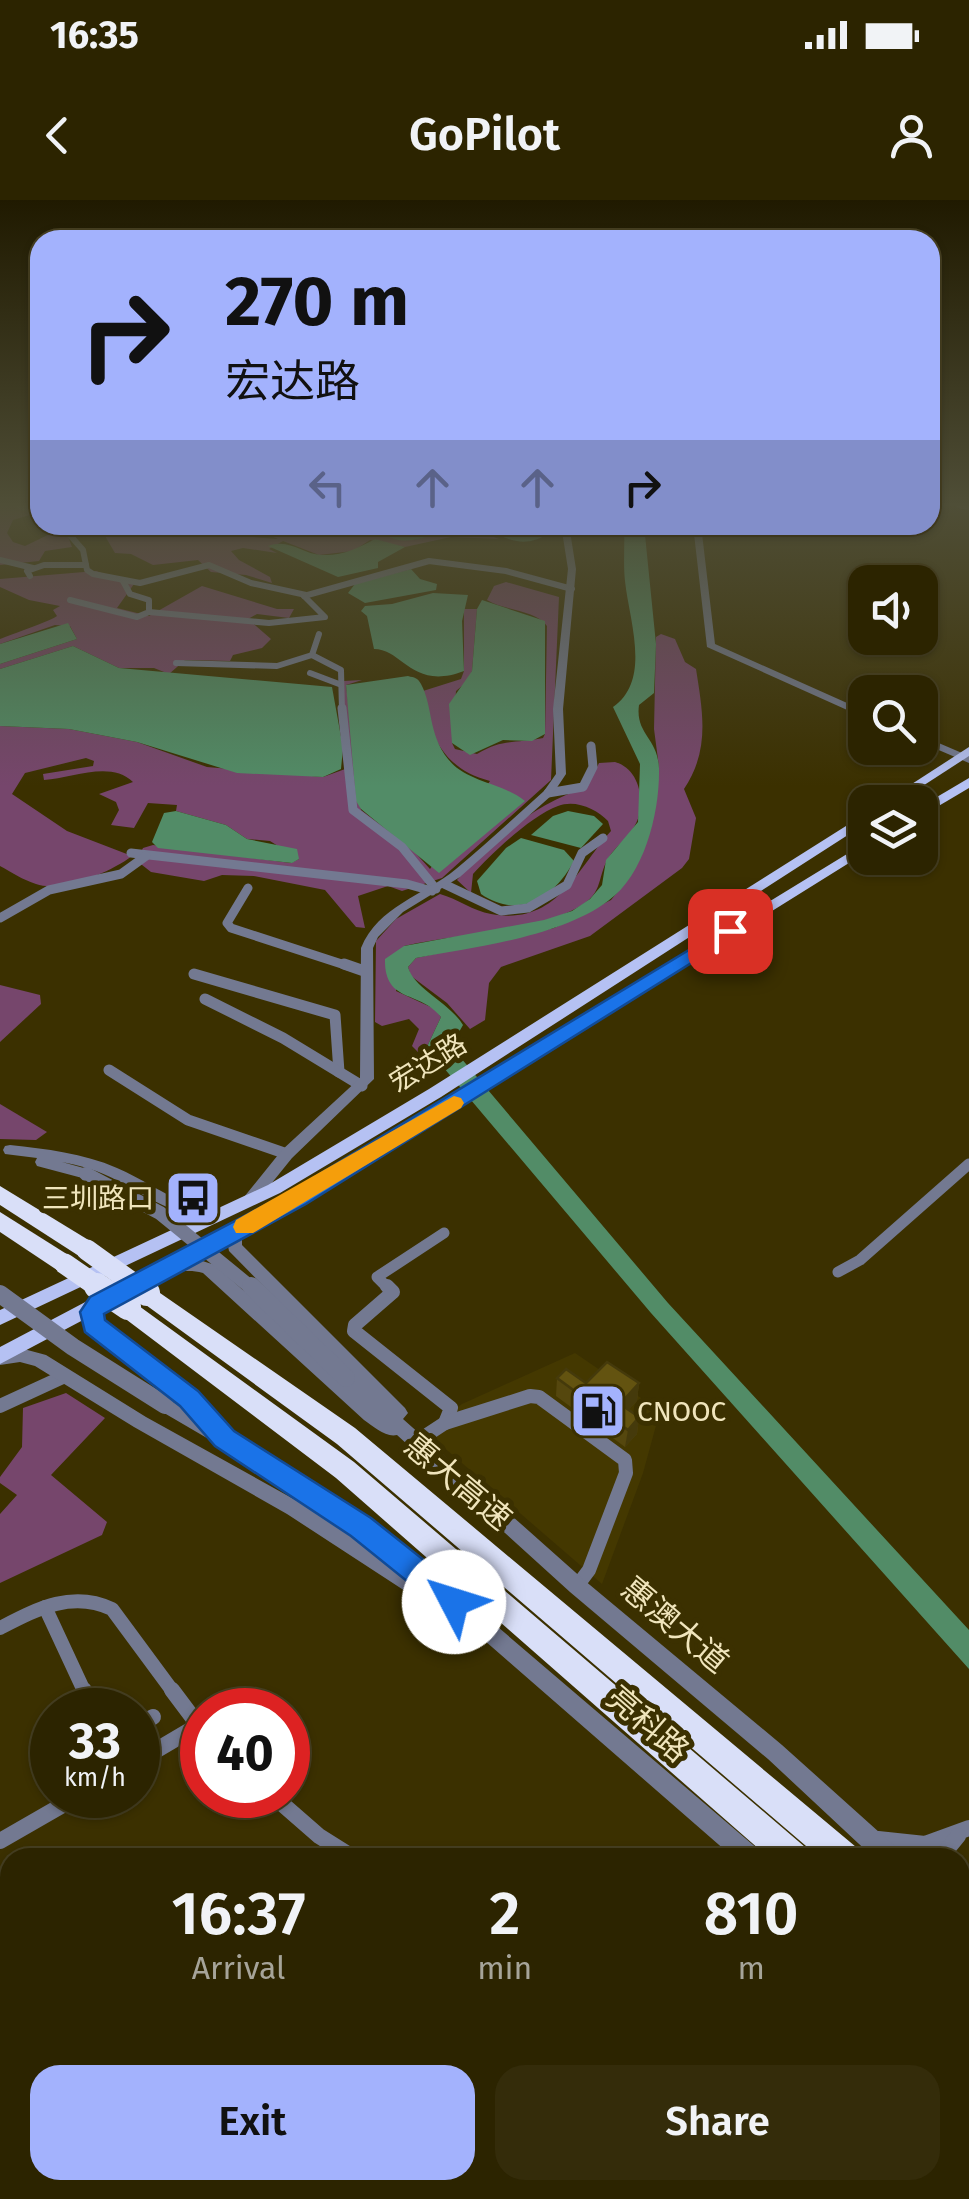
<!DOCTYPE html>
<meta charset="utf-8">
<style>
body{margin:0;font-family:"Fira Sans","Noto Sans SC",sans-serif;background:#342c0a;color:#f1f3f6;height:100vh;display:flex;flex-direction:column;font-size:38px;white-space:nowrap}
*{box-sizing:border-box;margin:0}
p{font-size:32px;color:#a6a499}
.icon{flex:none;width:55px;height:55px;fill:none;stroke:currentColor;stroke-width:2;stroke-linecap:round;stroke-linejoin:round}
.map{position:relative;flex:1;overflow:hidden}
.drawer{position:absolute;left:0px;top:1648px;width:970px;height:352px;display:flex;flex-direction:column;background:#2c2400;border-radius:30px 30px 0 0;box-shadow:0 2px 8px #0004,0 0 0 2px #484122}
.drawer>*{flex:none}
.top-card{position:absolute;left:30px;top:30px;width:910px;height:305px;border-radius:30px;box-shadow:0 2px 8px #0004,0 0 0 2px #484122;background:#a3b2fd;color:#111;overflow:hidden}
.controls{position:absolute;left:848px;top:365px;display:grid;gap:20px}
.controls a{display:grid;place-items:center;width:90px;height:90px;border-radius:20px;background:#2c2400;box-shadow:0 2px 8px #0004,0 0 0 2px #484122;font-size:50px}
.speed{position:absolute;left:30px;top:1488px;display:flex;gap:20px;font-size:50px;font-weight:700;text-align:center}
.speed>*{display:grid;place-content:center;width:130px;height:130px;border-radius:50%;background:#2c2400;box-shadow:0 2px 8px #0004,0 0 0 2px #484122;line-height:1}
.speed small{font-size:25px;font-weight:400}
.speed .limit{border:15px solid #d22;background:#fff;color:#111}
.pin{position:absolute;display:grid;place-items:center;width:85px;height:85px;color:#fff;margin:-42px;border-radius:20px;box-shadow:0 5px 15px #0006}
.me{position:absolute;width:110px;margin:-55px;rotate:310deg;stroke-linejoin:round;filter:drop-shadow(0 0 8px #0008)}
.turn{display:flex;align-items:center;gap:35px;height:210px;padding:0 30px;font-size:45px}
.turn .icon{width:130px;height:130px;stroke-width:2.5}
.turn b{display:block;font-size:70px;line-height:85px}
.lanes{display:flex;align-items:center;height:95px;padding:0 30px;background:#0003;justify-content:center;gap:50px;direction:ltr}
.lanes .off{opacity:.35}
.eta{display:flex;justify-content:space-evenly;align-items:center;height:170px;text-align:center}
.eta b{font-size:60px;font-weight:600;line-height:70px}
.button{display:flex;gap:20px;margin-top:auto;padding:20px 30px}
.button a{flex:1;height:115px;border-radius:30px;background:#a3b2fd;color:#111;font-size:40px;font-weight:600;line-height:115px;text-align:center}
.button a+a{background:#342c0a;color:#f1f3f6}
.status{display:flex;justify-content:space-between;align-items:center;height:70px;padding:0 50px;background:#2c2400;direction:ltr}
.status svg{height:28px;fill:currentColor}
header{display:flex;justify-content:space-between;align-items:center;height:130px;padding:0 30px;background:#2c2400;font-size:45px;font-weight:600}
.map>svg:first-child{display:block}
.built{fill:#443800}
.forest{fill:#76466c}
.water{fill:#528c67}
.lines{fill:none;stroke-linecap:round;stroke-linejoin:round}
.minor-far4{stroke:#737991;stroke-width:6}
.minor-far3{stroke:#737991;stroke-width:9}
.minor-far2{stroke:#737991;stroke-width:11}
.minor-far1{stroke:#737991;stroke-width:14}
.minor{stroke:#737991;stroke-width:16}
.tertiary{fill:#737991;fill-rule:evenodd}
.primary{fill:#b5c1f3;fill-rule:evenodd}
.motorway{fill:#d9dff8;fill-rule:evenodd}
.rail-casing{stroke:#cabf95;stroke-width:9}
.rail{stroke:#3b3000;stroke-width:5;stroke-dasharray:14;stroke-linecap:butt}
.tertiary-bridge-far1{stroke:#737991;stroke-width:14}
.tertiary-bridge{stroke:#737991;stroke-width:18}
.motorway-bridge-far1{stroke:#d9dff8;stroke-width:21}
.motorway-bridge{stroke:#d9dff8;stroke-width:26}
.wall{fill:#55470e}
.shaded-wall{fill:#453a0b}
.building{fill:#635310;stroke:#453a0b;stroke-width:2.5}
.route{fill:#1a73e8;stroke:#114b97;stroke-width:2.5}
.slow{fill:#f59e0b}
.labels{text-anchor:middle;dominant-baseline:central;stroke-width:10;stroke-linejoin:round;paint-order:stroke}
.street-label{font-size:28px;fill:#f0e5bc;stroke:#3b3000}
.poi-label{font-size:28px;fill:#f0e5bc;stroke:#3b3000;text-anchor:end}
.near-street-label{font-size:32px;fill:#f0e5bc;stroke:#3b3000}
</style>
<div class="status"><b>16:35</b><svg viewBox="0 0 49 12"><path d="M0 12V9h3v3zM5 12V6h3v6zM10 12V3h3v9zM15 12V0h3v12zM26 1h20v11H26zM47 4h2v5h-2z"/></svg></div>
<header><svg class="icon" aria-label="back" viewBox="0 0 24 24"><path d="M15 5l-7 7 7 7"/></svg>GoPilot<svg class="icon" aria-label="person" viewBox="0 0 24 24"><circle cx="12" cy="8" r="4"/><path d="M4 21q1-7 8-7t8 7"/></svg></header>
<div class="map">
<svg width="969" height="1999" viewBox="0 0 969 1999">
<rect width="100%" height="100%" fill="#3b3000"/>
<!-- built -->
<path class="built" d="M575 1153 660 1211 643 1273 602 1384 426 1232 462 1204Z"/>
<!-- forest -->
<g class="forest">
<path d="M0 306H40V312L13 320 7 333 13 342 25 346 54 332 66 331 72 347 45 351 39 361 0 365Z"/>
<path d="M124 325H219L239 336 278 339 247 325H303L297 333 323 336 335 326 387 325 385 330 412 340 470 328 499 339 451 337 405 347 370 340 353 351 319 355 283 341 269 349 277 353 243 348 231 351 239 360 270 377 272 383 246 375 211 372 198 360 153 365 131 354 115 353 105 336 124 330Z"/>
<path d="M96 371 134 384 117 408 149 416 202 386 277 409H294L289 418 257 414 248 419 271 439 262 448 233 455 230 461 185 460 169 474 154 468H119L73 446 0 469V464L77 439 70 426 55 425 0 444V439C10 435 53 420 57 416L53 410 60 406 29 400 0 387V379Z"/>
<path d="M506 382 559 397 551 580 442 678 402 691 388 686 358 696 365 728 356 727 325 690 254 676 222 675 204 681 151 672 137 661 143 648 153 645 291 663 299 659 270 641 247 639 226 625 176 611 177 605 148 603 134 628 111 625 119 610 116 602 99 594 133 582C111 560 72 578 44 580L43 574 93 566 94 561 86 558 25 573 12 594 67 631 132 656C111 672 62 693 36 684 23 680 11 672 0 666V526L69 529 137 542 207 567 323 577 348 568 341 491 344 481 362 480 346 485 361 610 411 648 430 669 490 581C444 569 429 537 423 491L461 479 464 471V409H477L472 471 469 480 456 491 452 543 455 549 477 554C503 538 515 544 543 538L545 534 547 426C536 410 505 411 487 400L494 386Z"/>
<path d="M661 434 675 439 685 462 696 469C703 513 710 550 684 589L696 618 689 659 682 668 590 736 501 767 489 783 485 820 470 829 447 803 411 776 408 767 416 758 554 728 611 700 629 678 640 653 659 567 654 529 656 437Z"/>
<path d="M615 562C641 569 647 606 634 627 628 638 616 646 609 657 595 680 606 695 571 711 521 735 457 733 404 746L396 791 435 809 441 817 425 851 418 852 412 846 419 829 409 819 382 826 375 822 376 741 396 719 440 694C458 699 473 711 491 714 557 726 576 670 611 631L608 621C597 609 575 599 558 606 532 615 491 654 473 674L471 693 457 680C492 640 536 603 587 587L599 563Z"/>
<path d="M0 785 40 795 41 804 0 842Z"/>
<path d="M0 904 47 932 36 940 0 939Z"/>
<path d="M66 1193 105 1218 51 1275 107 1322 102 1335 0 1383V1314L17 1295 0 1283V1277L22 1247 23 1208Z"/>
</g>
<!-- water -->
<g class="water">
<path d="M387 325H548L551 332C515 356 501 328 469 328 442 327 410 351 386 335Z"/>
<path d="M624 325H644L656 444 654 493 639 505C635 534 658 538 659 568 660 611 645 675 608 701 560 737 475 747 416 758L408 767C414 789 449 802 463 825L455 839V851L668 1103 969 1430V1469L651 1113 438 861 425 851 441 817C420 790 384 804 385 759L404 746 544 720 572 711 590 699 602 685 606 660 638 622 640 564 613 507C652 480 629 420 625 381 623 363 625 343 624 325Z"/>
<path d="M375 339 405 347 378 362V368L338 377 268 346C290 338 301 354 322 355 343 356 358 348 375 339Z"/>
<path d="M411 369 420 379 437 384 436 390 365 403 348 393 355 384Z"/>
<path d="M433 393 468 395 462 421 464 471C412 491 403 449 374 449L367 416 361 411 365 406 392 404Z"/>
<path d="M482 400 545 421V534L532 541 503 540 470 555 452 543 449 504 472 471 477 409Z"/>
<path d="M68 423 77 439 0 464V444Z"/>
<path d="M73 446 119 468 332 487 343 548 341 569 323 577 237 573 137 542 69 529 0 526V469Z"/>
<path d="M408 476C415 478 417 477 421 484 433 506 428 534 448 559 467 583 502 582 525 601L439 673 361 609 356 601 346 485Z"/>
<path d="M176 611 226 625 247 639 297 649 299 659 292 663 158 648 152 642 164 613Z"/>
<path d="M568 611 594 616 603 624 581 648 531 635 553 616Z"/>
<path d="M521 638 564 650 574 661C554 698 519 720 481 694L477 681 506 648Z"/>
</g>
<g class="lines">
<!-- minor-far4 -->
<g class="minor-far4">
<path d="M20 306 40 314"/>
<path d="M61 325 83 350 87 370 93 374 140 383 209 365 251 383 306 395"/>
<path d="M0 360 33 368"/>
<path d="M30 376 27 371 44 365H86"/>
<path d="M304 396 429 361 506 371 572 389"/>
<path d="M70 400 137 417 149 412V400L130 394 123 381"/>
<path d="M149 412 269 423 325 417 304 396"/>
<path d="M312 455 341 470 342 511"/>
<path d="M176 463 277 466 312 455 319 434"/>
<path d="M310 473 339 484"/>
</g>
<!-- minor-far3 -->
<g class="minor-far3">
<path d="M342 508 353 610 402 647 436 689"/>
<path d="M548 593 583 587 593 567 591 546"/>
<path d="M131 653 407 684 432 691"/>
<path d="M444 684 501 711 528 708 567 685 582 653 603 638"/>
<path d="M248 688 227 723 231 728 351 767"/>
<path d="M0 718 49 690 121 674 146 656"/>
</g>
<!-- minor-far2 -->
<g class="minor-far2">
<path d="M344 764 367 772"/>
<path d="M194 774 335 815 339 872"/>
<path d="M205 799 283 838 362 886"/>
<path d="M109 870 188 920 287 954"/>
<path d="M838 1072 860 1060 969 964"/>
<path d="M389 1089 377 1077 444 1033"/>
</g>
<!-- minor-far1 -->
<g class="minor-far1">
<path d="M387 1086 393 1092 355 1125 354 1131 451 1208 445 1223"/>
<path d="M0 1206 65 1176"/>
<path d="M419 1240 445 1223 530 1196 539 1197 625 1260 626 1273 589 1370 577 1386"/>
<path d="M45 1407 85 1493"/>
<path d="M0 1428C37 1409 72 1390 112 1409L174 1493"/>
</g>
<!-- minor -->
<g class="minor">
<path d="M84 1490 93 1510"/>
<path d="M172 1490 202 1530"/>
<path d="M138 1525 153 1517"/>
<path d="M138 1561 199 1525"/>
<path d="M272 1595 319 1636 354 1658"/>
<path d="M878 1639 925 1644 969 1628"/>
<path d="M0 1641 80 1595"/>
<path d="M940 1658 958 1636"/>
<path d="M0 1920 10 1923"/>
<path d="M960 1951 969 1941"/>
<path d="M58 1999 71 1990"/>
<path d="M924 1999 930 1990"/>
</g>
<!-- tertiary -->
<g class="tertiary">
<path d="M957 306H969V310L958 308Z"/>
<path d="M561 325H569L576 369 563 509 566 574 552 595 460 677 403 712 378 737 373 748 374 879 292 958 254 1005H244L241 1001 244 997 282 950 360 878 361 748C378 706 423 696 456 669 486 644 515 617 544 591L556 574 553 509 568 369Z"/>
<path d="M693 325H701L715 444 865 511V518L707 447Z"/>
<path d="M920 535 969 556V563L920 542Z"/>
<path d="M10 945C46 949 83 953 117 968 141 978 162 994 187 1003 201 1008 221 1004 231 1013 203 1037 135 988 108 976 93 969 78 965 62 962L91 970 93 974 91 978 86 979 37 966 35 962 37 958 5 954 3 950 5 946Z"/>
<path d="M241 1022 246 1024 249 1028 242 1037V1045L405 1208 408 1213 403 1219 584 1380 782 1545 899 1650 902 1658H874L768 1559 570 1392 397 1235C386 1238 373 1226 364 1220L203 1073C187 1068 178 1074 166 1070L164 1066 166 1062 190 1057 215 1065 339 1176 340 1173 347 1171 229 1051 226 1036 236 1024Z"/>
<path d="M98 1098 104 1100 106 1104 100 1113 102 1122C129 1143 215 1200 223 1230L296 1273 367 1321 437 1375 759 1650 762 1658H734L461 1420 455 1422 448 1419 287 1314 134 1227 35 1166 20 1162 0 1165V1151L20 1148 46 1155 146 1217 299 1302 388 1360 284 1283 159 1210 156 1205 159 1200 165 1198 188 1210 88 1130 84 1112 92 1100Z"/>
<path d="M960 1708 969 1712V1738L960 1734Z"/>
<path d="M960 1846 969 1850V1878L960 1874Z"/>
</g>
<!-- primary -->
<g class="primary">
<path d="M969 547V556L898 602H884Z"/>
<path d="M969 578V588L920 617V607Z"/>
<path d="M865 614V624L441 897 280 993 0 1125V1110L268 985 429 889Z"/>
<path d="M865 643V653L304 1003 0 1164V1147L292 993Z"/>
</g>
<!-- motorway -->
<g class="motorway">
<path d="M0 986 95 1044 99 1050 95 1056H79L0 1005Z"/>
<path d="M0 1012 73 1058 77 1064 73 1070H57L0 1032Z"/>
<path d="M147 1084 355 1228 856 1647 861 1658H820L337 1244 139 1100 135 1093 139 1086Z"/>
<path d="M128 1098 354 1262 805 1647 810 1658H769L336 1278 119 1114 116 1107 119 1100Z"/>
<path d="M960 1747 969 1751V1790L960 1786Z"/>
<path d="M960 1794 969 1797V1836L960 1833Z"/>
</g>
<!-- rail casing -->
<g class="rail-casing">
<g id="rail">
<path d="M960 1869 969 1863"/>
<path d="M748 1999 761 1990"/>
<path d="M772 1999 785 1990"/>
</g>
</g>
<!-- rail -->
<use href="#rail" class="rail"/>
<!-- tertiary-bridge-far1 -->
<path class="tertiary-bridge-far1" d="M86 974 160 1013 253 1089"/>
<!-- tertiary-bridge -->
<g class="tertiary-bridge">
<path d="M251 1086 346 1178"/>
<path d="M0 1094 73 1147 165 1205"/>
</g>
<!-- motorway-bridge-far1 -->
<g class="motorway-bridge-far1">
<path d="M87 1050 141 1089"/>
<path d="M65 1064 101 1089"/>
</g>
<!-- motorway-bridge -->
<g class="motorway-bridge">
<path d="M97 1086 128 1107"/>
<path d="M137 1086 147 1093"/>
</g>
</g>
<!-- wall -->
<path class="wall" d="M557 1178 586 1183H639L637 1201 628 1210 639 1217 637 1234 625 1247 556 1196Z"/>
<!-- shaded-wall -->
<g class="shaded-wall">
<path d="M639 1183 637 1201 618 1221 620 1204Z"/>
<path d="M639 1217 637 1234 625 1247 628 1230Z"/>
</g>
<!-- building -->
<path class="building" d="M607 1162 639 1183 620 1204 639 1217 628 1230 557 1178 566 1169 586 1183Z"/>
<!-- sky -->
<linearGradient id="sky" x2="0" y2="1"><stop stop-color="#201a00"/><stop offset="0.52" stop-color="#4f4e37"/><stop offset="1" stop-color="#4f4e37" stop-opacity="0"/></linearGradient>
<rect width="969" height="586" fill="url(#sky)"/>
<!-- route -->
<path class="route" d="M730 725 736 727V735L306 1004 104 1114 105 1120 198 1191 234 1231 371 1318 464 1392 468 1402 464 1411 454 1415 444 1411 351 1336 215 1246 180 1206 85 1132 80 1112 90 1097 290 992Z"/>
<!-- slow -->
<path class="slow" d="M454 896 461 898 464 903 461 908 253 1033H236L233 1027 236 1020Z"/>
<!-- icons -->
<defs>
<g id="bus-square" transform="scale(2.875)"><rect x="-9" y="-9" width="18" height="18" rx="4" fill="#a3b2fd" stroke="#3b3000"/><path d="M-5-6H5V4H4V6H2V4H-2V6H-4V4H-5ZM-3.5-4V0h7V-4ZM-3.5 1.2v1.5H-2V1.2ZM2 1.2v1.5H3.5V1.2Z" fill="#111"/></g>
<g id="fuel-square" transform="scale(2.875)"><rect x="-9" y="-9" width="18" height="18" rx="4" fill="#a3b2fd" stroke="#3b3000"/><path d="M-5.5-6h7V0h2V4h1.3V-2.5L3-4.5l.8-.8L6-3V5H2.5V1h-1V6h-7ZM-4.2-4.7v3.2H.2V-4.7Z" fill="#111"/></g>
</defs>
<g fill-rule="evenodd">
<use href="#bus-square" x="193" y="998"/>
<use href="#fuel-square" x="598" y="1211"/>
</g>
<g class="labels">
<!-- street labels -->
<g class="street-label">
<text transform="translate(428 863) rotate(-32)">宏达路</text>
</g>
<!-- poi labels -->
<g class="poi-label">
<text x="154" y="998">三圳路口</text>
<text x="637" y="1211" text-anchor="start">CNOOC</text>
</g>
<!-- near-street labels -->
<g class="near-street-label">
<text transform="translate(458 1282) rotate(40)">惠大高速</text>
<text transform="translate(675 1425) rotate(40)">惠澳大道</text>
<text transform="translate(648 1524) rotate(41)">亮科路</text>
</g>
</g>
</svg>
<div class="controls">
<a><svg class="icon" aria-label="sound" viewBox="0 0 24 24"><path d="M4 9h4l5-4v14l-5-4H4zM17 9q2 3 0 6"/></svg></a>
<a><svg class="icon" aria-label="search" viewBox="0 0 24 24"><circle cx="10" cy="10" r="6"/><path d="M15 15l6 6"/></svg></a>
<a><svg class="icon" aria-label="layers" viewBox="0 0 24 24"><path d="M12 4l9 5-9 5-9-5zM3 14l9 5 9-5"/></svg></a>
</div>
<div class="speed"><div>33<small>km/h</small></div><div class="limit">40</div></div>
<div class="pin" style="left:730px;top:731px;background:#d93025"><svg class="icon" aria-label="arrive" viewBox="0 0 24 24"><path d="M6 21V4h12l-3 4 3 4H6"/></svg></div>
<svg class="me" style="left:454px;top:1402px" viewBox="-20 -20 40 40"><circle r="19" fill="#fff"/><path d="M0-13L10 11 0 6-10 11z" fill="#1a73e8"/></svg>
<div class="top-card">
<div class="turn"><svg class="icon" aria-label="right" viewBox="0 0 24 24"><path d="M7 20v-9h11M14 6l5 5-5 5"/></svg><div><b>270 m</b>宏达路</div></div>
<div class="lanes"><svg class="icon off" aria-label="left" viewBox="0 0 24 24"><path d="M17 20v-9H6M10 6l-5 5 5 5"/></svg><svg class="icon off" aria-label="ahead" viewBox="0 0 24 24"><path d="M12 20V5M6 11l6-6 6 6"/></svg><svg class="icon off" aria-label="ahead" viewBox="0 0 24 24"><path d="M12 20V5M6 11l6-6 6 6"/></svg><svg class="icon" aria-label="right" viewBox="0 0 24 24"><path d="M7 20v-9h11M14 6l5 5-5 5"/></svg></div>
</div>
<section class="drawer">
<div class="eta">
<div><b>16:37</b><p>Arrival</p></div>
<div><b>2</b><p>min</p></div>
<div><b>810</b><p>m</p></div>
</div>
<div class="button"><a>Exit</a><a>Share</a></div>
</section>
</div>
